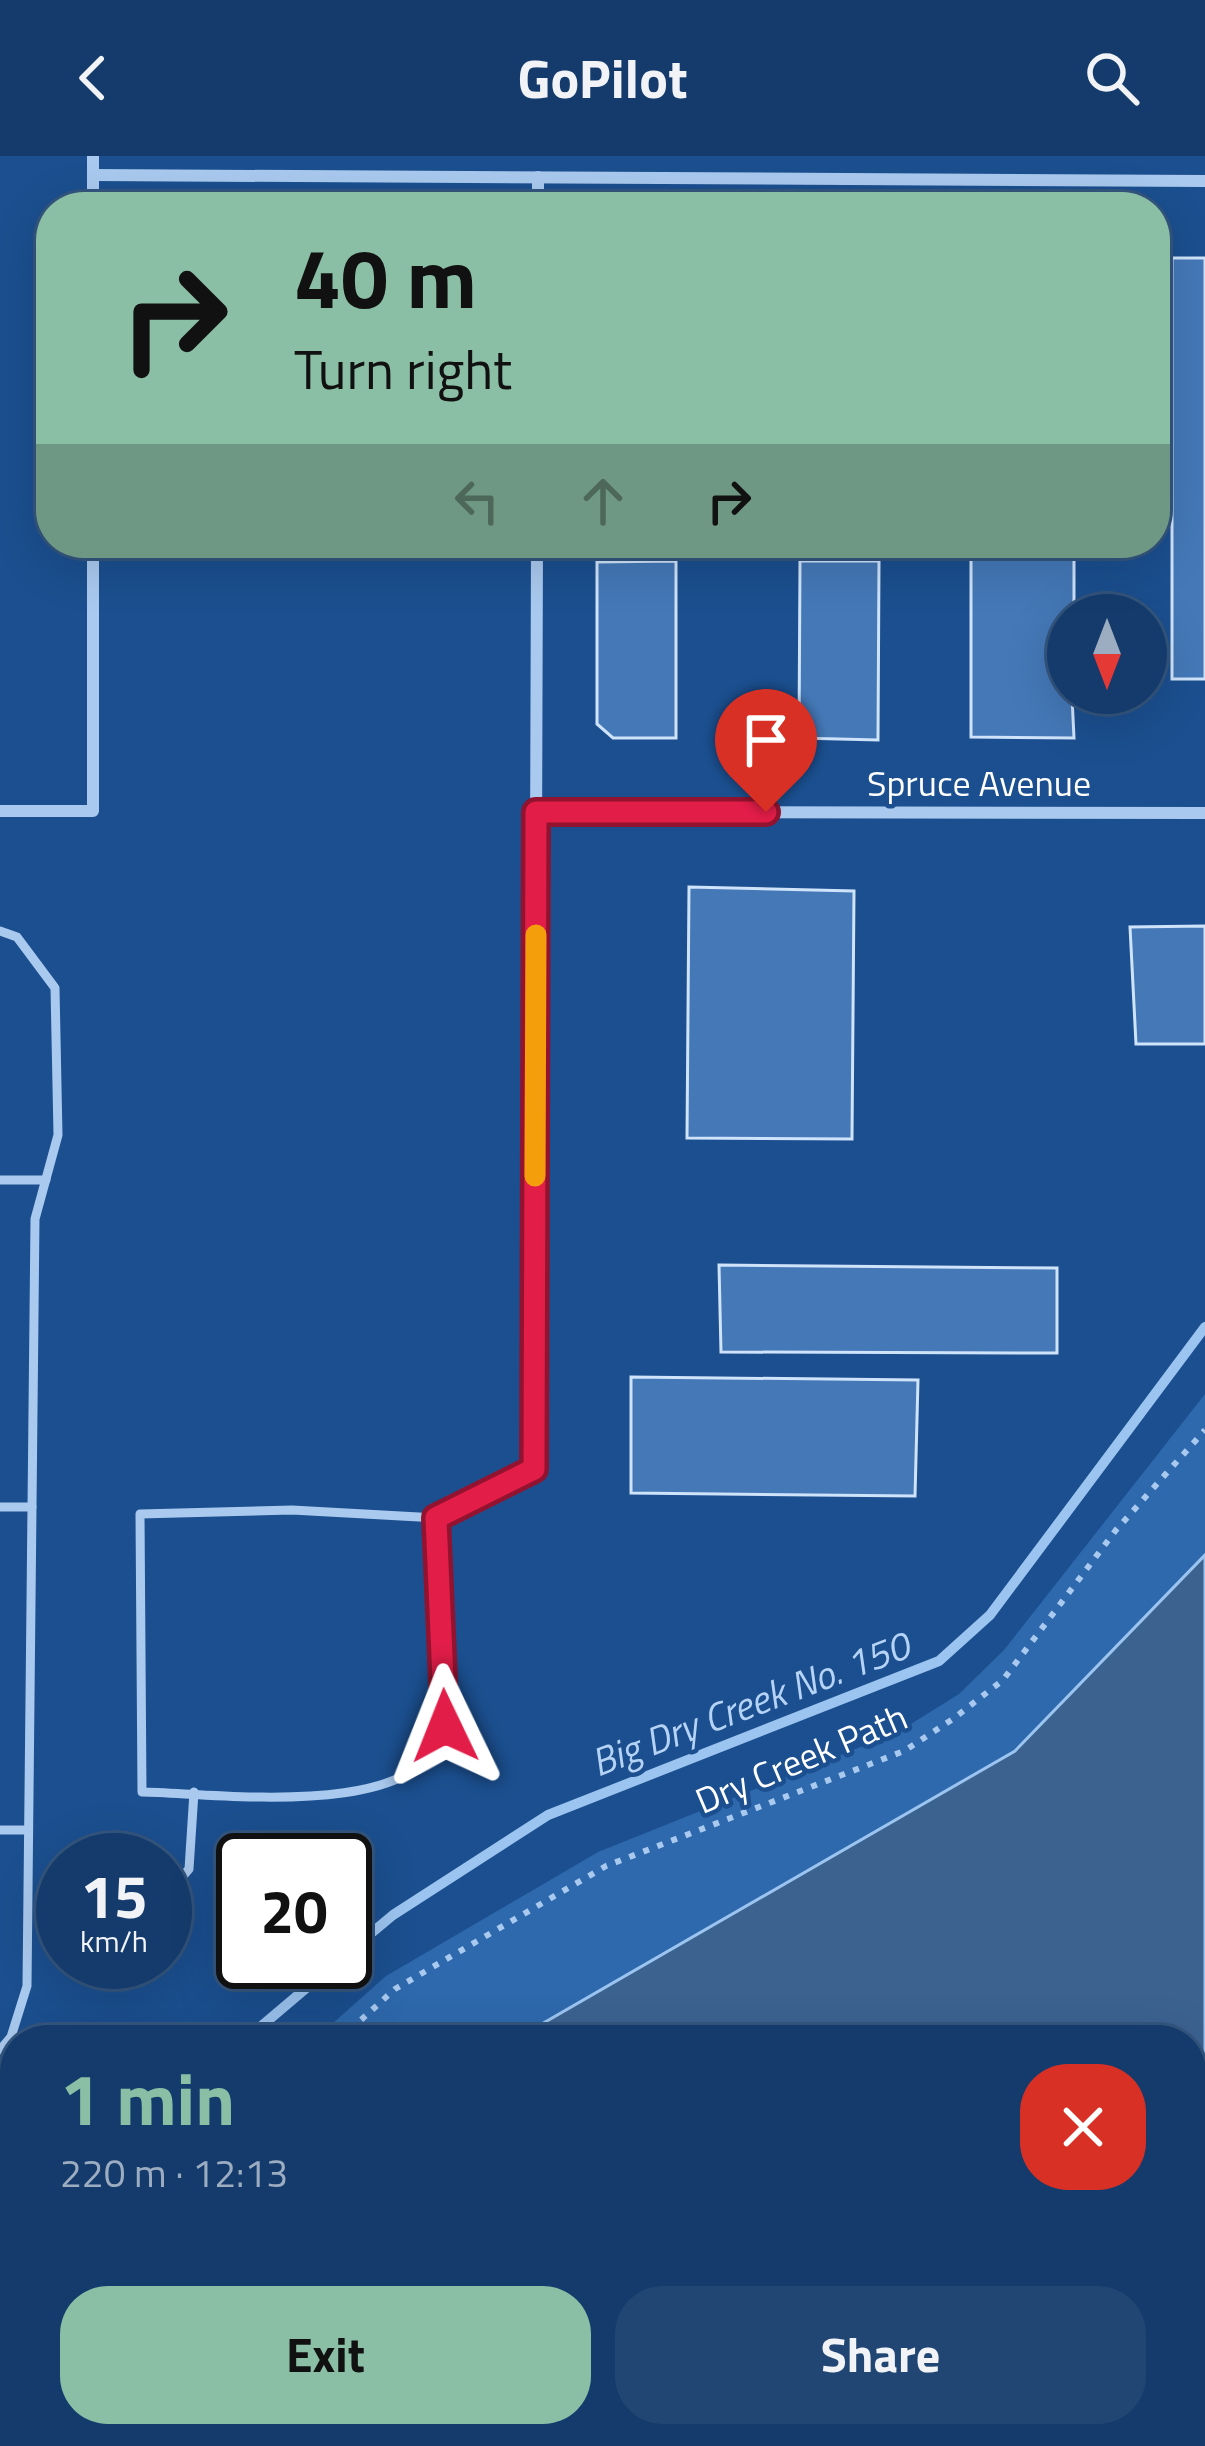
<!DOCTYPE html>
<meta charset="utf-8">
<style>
body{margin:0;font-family:"Titillium Web",sans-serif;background:#214673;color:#f1f3f6;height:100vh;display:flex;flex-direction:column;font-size:45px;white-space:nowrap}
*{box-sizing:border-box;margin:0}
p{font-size:39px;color:#9dadc1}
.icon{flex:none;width:66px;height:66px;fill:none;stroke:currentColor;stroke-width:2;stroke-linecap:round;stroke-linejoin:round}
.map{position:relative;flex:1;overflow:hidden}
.drawer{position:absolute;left:0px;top:1869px;width:1206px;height:423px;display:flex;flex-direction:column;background:#143b6b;border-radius:48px 48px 0 0;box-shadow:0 12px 48px #0002,0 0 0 3px #33557e}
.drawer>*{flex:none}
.banner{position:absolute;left:36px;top:36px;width:1134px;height:366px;border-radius:48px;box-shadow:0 12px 48px #0002,0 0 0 3px #33557e;background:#8abfa5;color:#111;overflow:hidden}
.needle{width:78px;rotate:180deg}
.fabs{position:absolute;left:1047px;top:438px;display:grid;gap:24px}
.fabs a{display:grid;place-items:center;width:120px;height:120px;border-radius:50%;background:#143b6b;box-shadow:0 12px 48px #0002,0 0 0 3px #33557e;font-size:60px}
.speed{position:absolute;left:36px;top:1677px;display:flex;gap:24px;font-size:60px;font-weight:700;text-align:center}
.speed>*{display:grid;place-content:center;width:156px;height:156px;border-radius:50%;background:#143b6b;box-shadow:0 12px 48px #0002,0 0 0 3px #33557e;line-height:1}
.speed small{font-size:30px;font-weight:400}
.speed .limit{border:6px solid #111;border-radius:18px;background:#fff;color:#111}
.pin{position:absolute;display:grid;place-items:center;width:102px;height:102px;color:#fff;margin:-123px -51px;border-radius:50% 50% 50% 0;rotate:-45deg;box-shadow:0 0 12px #0007}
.pin .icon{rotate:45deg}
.me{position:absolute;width:132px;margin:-66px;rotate:358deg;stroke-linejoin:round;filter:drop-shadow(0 0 9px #0008)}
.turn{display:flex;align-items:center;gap:42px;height:252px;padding:0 60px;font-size:54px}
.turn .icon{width:156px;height:156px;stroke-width:2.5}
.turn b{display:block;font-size:84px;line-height:102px}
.lanes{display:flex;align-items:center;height:114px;padding:0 60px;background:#0003;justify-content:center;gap:60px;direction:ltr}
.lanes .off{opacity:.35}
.round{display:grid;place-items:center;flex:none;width:126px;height:126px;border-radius:48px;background:#214673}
.head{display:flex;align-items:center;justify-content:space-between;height:204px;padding:0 60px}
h1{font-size:72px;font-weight:700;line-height:90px;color:#8abfa5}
.primary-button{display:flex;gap:24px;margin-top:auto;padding:24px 60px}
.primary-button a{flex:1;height:138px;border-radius:48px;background:#8abfa5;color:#111;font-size:48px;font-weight:700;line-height:138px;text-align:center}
.primary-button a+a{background:#214673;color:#f1f3f6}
header{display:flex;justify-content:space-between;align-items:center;height:156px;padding:0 60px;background:#143b6b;font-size:54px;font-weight:700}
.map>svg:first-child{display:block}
.green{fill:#2e69ad}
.water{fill:#3c6290;stroke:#9cc4f0;stroke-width:3}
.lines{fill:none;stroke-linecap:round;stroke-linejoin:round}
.stream{stroke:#9cc4f0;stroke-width:10}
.building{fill:#4478b7;stroke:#cfe3fa;stroke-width:3}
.path{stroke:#a9c9ee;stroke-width:6;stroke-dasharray:6 9;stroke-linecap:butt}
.lane{stroke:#a9c9ee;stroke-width:9}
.street{stroke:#a9c9ee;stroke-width:12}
.route-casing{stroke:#92132f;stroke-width:30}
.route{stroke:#e11d48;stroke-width:21}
.slow{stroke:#f59e0b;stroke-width:21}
.labels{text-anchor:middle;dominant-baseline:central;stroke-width:9;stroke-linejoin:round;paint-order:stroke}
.street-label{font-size:36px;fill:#fff;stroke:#1b4f8f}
.water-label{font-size:39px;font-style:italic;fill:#b5d3f5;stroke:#1b4f8f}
</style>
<header><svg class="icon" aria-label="back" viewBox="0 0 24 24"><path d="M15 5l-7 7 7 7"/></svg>GoPilot<svg class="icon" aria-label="search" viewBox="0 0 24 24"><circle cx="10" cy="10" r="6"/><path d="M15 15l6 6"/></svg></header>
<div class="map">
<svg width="1205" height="2290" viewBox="0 0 1205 2290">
<rect width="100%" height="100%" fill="#1b4f8f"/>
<!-- green -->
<path class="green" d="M1205 1238V2290H0V2128L15 2116V2277H1191V1884H314L386 1820 598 1696 898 1576 959 1538 1004 1494Z"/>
<!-- water -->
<path class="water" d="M1205 1399V2290H408L409 2277H1191V1884H514L1015 1595Z"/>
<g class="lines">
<!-- stream -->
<g class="stream">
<path d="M345 1799 393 1759 548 1659 939 1505 990 1459 1205 1171"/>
<path d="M245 1884 337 1806"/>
<path d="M0 2088 15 2075"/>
</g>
</g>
<!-- building -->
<g class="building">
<rect x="1172" y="102" width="33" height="421"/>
<path d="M971 387H1074V459H1068L1074 582 971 581Z"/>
<path d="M676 405V582H613L597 568V406Z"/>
<path d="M800 405H879L878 584 799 582Z"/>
<path d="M689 731 854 735 852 983 687 982Z"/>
<path d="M1205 770V888H1136L1130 771Z"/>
<path d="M719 1109 1057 1112V1197L721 1196Z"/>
<path d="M631 1221 918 1224 915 1340 631 1337Z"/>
</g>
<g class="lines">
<!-- path -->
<g class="path">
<path d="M339 1884 395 1833 606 1710 904 1595 953 1563 1003 1524 1116 1374 1205 1274"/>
<path d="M0 2145 15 2134"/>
<path d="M265 2290 268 2277"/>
</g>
<!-- lane -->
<g class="lane">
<path d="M0 775 17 781 55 832 58 979 35 1063 27 1830 11 1881 0 1894"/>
<path d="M0 1024H46"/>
<path d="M0 1351H32"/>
<path d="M437 1362 444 1570C429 1667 216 1637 142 1636L140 1358 292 1354 437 1362 534 1313"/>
<path d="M0 1674H28"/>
<path d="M165 1741 189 1713 194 1636"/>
</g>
<!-- street -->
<g class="street">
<path d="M93 19 1205 25"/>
<path d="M93 51V0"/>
<path d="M538 51V21"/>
<path d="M0 655H93V387"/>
<path d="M536 656 1205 657"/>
<path d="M534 1313 537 387"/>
</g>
</g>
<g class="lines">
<!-- route casing -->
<g class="route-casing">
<path id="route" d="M445 1570 436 1362 534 1313 536 656H766"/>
</g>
<!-- route -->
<use href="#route" class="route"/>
<!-- slow -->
<path class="slow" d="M535 1020 536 779"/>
</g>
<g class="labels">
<!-- street labels -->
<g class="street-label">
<text x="979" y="626">Spruce Avenue</text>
<text transform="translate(801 1602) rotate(-23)">Dry Creek Path</text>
</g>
<!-- water labels -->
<g class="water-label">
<text transform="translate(750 1547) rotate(-21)">Big Dry Creek No. 150</text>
</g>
</g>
</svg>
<div class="fabs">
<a><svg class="needle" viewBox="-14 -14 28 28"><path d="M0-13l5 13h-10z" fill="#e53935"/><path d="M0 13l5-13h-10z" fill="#9dadc1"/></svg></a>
</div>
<div class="speed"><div>15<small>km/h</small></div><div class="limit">20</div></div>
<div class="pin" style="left:766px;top:656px;background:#d93025"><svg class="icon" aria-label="arrive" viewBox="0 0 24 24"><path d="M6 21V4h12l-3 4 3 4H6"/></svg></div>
<svg class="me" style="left:445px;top:1570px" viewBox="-20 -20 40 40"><path d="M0-17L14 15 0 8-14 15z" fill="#e11d48" stroke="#fff" stroke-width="4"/></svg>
<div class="banner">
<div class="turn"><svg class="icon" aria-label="right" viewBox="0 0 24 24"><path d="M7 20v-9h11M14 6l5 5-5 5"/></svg><div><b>40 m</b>Turn right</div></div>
<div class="lanes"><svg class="icon off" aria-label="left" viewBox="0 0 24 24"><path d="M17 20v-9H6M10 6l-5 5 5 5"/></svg><svg class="icon off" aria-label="ahead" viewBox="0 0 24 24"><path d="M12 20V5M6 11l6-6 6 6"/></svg><svg class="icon" aria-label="right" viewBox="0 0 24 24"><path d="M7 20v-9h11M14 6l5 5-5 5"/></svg></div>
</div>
<section class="drawer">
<div class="head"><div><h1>1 min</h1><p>220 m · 12:13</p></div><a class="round" style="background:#d93025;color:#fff"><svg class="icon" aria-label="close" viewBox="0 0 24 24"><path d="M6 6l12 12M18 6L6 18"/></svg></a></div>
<div class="primary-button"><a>Exit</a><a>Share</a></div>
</section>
</div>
